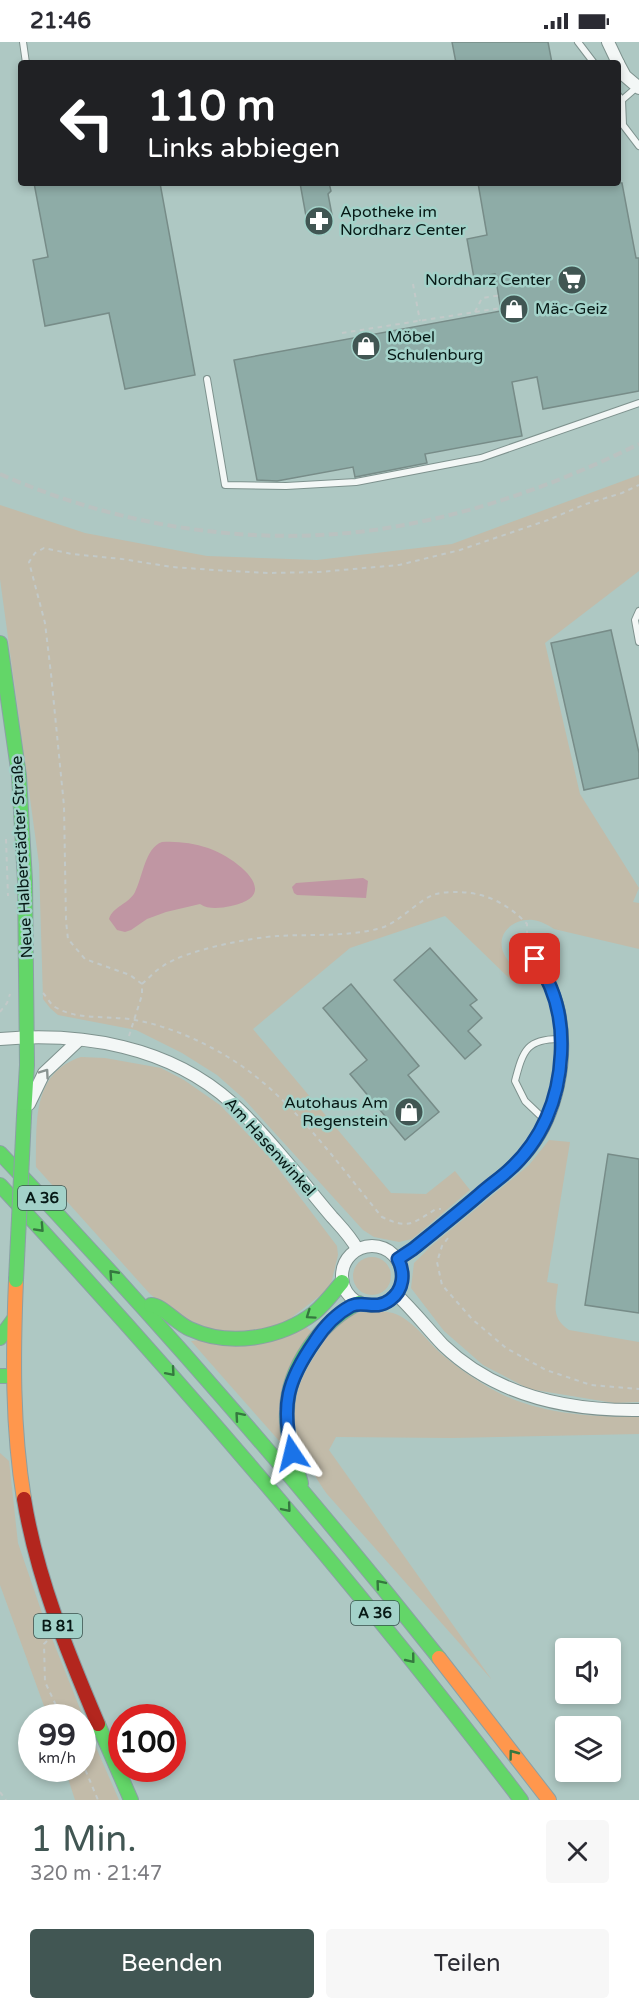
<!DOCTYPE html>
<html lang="de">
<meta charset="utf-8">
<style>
body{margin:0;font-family:"Varela Round",sans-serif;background:#f7f7f7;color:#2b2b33;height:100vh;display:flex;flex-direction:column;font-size:22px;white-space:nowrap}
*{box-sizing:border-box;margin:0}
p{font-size:20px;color:#7c7c81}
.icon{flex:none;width:33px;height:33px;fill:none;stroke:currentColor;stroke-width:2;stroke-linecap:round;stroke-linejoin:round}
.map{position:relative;height:1758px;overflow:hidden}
.details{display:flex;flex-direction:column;background:#fff;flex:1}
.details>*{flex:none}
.guide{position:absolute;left:18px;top:18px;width:603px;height:126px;border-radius:6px;box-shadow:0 3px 9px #0003;background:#202124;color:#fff;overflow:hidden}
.fabs{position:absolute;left:555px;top:1596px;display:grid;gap:12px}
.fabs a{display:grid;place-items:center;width:66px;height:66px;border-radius:6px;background:#fff;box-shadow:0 3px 9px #0003;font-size:30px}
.speed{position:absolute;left:18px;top:1662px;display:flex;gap:12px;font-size:30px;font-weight:700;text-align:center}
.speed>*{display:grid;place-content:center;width:78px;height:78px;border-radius:50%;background:#fff;box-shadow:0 3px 9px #0003;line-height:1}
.speed small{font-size:15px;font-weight:400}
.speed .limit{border:9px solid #d22;background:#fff;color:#111}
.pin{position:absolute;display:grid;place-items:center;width:51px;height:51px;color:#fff;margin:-26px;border-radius:12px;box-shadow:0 3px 9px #0006}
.me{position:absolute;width:66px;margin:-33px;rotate:350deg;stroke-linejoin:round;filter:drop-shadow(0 0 4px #0008)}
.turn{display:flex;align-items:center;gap:21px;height:126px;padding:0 30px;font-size:27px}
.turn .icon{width:78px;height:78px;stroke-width:2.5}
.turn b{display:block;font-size:42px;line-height:51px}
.round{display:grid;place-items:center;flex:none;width:63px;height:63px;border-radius:6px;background:#f7f7f7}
.summary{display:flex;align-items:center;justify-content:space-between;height:102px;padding:0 30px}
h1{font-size:36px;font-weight:600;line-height:45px;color:#415653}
.cta{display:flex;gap:12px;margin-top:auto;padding:12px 30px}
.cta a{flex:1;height:69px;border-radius:6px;background:#415653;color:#fff;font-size:24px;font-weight:600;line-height:69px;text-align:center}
.cta a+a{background:#f7f7f7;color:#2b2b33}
.status{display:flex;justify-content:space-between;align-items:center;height:42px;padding:0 30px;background:#fff;direction:ltr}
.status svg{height:16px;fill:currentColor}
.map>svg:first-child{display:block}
.grass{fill:#c2bba9}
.water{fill:#c096a3}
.building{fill:#8eaca7;stroke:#778c88;stroke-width:1.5}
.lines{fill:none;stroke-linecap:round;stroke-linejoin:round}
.lane-casing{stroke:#7e928e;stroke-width:8}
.street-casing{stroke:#7e928e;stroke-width:14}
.fast-casing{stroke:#8ba0a5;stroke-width:16}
.slow-casing{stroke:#8ba0a5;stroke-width:16}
.jam-casing{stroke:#8ba0a5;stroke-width:16}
.path{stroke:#c2c9c8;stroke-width:2;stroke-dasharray:4.5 4.5;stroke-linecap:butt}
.lane{stroke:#f3f7f6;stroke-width:6}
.street{stroke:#f3f7f6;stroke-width:12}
.fast{stroke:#63d668;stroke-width:14}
.slow{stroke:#ff974d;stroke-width:14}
.jam{stroke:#b3261e;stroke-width:14}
.rail{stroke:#bac2c0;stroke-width:4;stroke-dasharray:9 4.5;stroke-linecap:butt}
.fast-bridge-casing{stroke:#8ba0a5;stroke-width:16;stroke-linecap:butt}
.fast-bridge{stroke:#63d668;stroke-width:14}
.oneway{stroke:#899391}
.oneway2{stroke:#35783f}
.route-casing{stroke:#114b97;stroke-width:15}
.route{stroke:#1a73e8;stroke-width:10}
.labels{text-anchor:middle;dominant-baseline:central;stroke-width:5;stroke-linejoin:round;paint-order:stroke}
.shield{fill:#a3d2c9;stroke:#36504c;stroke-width:1.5}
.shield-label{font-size:15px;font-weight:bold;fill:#071916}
.poi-label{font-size:16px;fill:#071916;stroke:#a3d2c9;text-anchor:start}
.street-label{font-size:16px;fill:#071916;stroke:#a3d2c9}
</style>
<div class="status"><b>21:46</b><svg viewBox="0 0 49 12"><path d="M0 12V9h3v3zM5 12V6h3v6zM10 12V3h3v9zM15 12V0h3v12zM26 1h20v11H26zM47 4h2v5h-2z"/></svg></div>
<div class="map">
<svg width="639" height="1758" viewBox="0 0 639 1758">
<rect width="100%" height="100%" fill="#aec8c3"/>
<!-- grass -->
<g class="grass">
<path d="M639 433V529L545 601 580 752 639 846 633 860 639 861V907L554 887C548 883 541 879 533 878 510 876 492 896 507 917 510 922 517 926 521 929L512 939 445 874 350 906 253 987 391 1151 426 1152 455 1129 470 1148 412 1197 399 1200 374 1195 363 1188 244 1057 217 1033 182 1011 136 988 58 973 50 966 43 957 39 822 0 537V463L85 491 207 514 317 518 452 502Z"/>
<path d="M81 1015 105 1016 161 1026 184 1038 220 1063 271 1117 337 1204 338 1213 330 1246 278 1286 221 1291 174 1272 150 1252 36 1125C37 1082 31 1031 81 1015Z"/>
<path d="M549 1098 570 1100 547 1240 558 1242C556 1262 550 1275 569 1288L639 1300V1360L614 1361 529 1347 483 1323 444 1289 411 1246 414 1221 430 1205 529 1123Z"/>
<circle cx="372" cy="1234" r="19"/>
<path d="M361 1270C371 1271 382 1268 393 1271 414 1278 429 1302 445 1315 457 1325 470 1334 483 1342 531 1372 584 1375 639 1375V1392L452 1396 336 1395 329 1408 492 1638 327 1452C292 1402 280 1362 318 1309 324 1300 331 1285 340 1279 345 1275 354 1273 361 1270Z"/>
<path d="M305 1284 312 1290 281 1401 191 1299Z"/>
<path d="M0 1411 9 1419 18 1501 43 1574 88 1687 119 1758H75L65 1727 82 1726V1676L48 1675 0 1543Z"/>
</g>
<!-- water -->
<g class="water">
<path d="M162 800C177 799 193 801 208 806 233 814 286 853 231 864 221 866 209 868 200 862L166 870 147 877 131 888 125 890 117 888 109 877C113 864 129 862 135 850 143 834 145 806 162 800Z"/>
<path d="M363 836 368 839 366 856 297 853 294 851 292 845 296 841Z"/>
</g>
<!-- building -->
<g class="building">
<path d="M452 0H548L552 21H456Z"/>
<path d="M34 141H160L195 333 125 347 109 271 45 284 33 218 48 215Z"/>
<path d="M300 141H329L331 149 328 152 332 173 328 181 308 185Z"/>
<path d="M478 141H622L636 216H639V349L543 367 537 335 512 340 522 394 425 412 427 421 355 435 353 425 277 439 257 438 234 318 501 269 495 232 474 236 467 197 487 193Z"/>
<path d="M611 588 639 711V736L584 748 551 601Z"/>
<path d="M430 906 477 958 470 963 482 976 468 989 481 1003 465 1017 394 938Z"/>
<path d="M351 942 419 1024 408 1033 439 1070 405 1098 350 1032 367 1018 323 966Z"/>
<path d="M608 1112 639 1117V1271L585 1263Z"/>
</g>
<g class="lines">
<!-- lane casing -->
<g class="lane-casing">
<g id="lane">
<path d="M23 0 26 21"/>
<path d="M578 0 594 21"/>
<path d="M618 53 622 58 623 83 639 104"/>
<path d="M622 58 637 45"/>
<path d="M207 337 225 443 286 444 356 440 481 416 639 361"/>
<path d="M639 569 635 578 639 600"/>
<path d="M546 1079 525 1059 515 1039C523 1008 527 996 562 997"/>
</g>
</g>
<!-- street casing -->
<g class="street-casing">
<g id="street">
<path d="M608 0 618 21"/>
<path d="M618 21 625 34 639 46"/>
<path d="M0 997C82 990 169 1004 232 1061 256 1082 276 1108 297 1132 308 1146 320 1161 332 1175 341 1185 351 1195 357 1207"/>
<path d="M29 1062 44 1031 79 998"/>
<circle cx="372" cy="1234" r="30"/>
<path d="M398 1217 413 1207C437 1188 460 1168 484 1149 499 1136 515 1124 528 1109 558 1072 568 1016 559 970 554 946 540 924 526 905"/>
<path d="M396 1252C413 1268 427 1286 443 1303 496 1354 567 1369 639 1368"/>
</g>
</g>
<!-- fast casing -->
<g class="fast-casing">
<g id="fast">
<path d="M0 601 19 734 25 839 27 1023 24 1074"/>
<path d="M0 1111C154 1273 300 1441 439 1616"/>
<path d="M0 1143C183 1341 358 1544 521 1758"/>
<path d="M151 1263C162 1263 177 1282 190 1287 229 1305 280 1297 314 1271 325 1262 333 1251 342 1240"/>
<path d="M0 1296 14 1277"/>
<path d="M0 1334H14"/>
<path d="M301 1441C294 1418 285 1393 287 1368 288 1326 321 1279 359 1261"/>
<path d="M98 1682 131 1758"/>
</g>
</g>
<!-- slow casing -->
<g class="slow-casing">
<g id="slow">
<path d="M16 1238C13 1311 12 1385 24 1457"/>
<path d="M439 1616 549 1758"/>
</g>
</g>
<!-- jam casing -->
<g class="jam-casing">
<path id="jam" d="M24 1457C37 1536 67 1609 98 1682"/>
</g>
<!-- path -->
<g class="path">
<path d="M413 242 420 279"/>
<path d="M475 270 482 256 502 253"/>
<path d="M342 291 507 265"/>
<path d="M6 797 8 854"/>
<path d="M142 942 130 933 85 917 68 897 66 879 64 764 51 632 45 581 29 520 35 511 44 506 72 512 122 517 172 525 214 528 269 531 319 530 399 523 460 508 548 478 586 462 622 451 639 443"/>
<path d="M43 951C47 955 50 962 55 965 78 979 109 973 135 978 162 983 188 993 212 1006 284 1043 331 1114 382 1175 409 1188 413 1181 436 1167H441"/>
<path d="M0 970 7 961 10 952"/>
<path d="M129 994 142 953V942C149 936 155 929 163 924 186 908 249 896 277 894 310 892 345 895 377 887 398 883 418 857 436 852 442 850 452 850 459 850 487 851 508 862 527 882V892"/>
<path d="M448 1196 442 1204 437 1220 442 1243 472 1277 506 1306 546 1328 591 1343 639 1347"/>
<path d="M47 1599 44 1602 45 1640 62 1676"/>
<path d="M82 1720 98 1758"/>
<path d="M0 1750 6 1758"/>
</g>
<!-- lane -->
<use href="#lane" class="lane"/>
<!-- street -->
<use href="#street" class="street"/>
<!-- fast -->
<use href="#fast" class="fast"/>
<!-- slow -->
<use href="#slow" class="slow"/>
<!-- jam -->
<use href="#jam" class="jam"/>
<!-- rail -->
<path class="rail" d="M0 432C124 487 269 509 404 483 485 468 564 439 639 402"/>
<!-- fast-bridge casing -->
<g class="fast-bridge-casing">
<path id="fast-bridge" d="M16 1238 24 1074"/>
</g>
<!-- fast-bridge -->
<use href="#fast-bridge" class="fast-bridge"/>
</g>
<!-- one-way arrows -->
<defs><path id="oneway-chevron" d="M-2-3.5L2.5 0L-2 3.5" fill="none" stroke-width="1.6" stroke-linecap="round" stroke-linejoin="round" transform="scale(1.5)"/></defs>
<use class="oneway" href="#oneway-chevron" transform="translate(45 1031) rotate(-55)"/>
<g class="oneway2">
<use href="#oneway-chevron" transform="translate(40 1186) rotate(47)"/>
<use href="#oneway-chevron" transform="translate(113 1232) rotate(-132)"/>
<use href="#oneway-chevron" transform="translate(310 1273) rotate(145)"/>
<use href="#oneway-chevron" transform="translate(171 1330) rotate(49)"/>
<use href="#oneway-chevron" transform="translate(239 1374) rotate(-131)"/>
<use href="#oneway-chevron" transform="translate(287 1466) rotate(50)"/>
<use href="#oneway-chevron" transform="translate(380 1542) rotate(-130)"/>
<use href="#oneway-chevron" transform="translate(411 1617) rotate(51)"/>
<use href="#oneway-chevron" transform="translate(513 1712) rotate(-127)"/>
</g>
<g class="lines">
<!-- route casing -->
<g class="route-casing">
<path id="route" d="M292 1411C281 1363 287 1339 315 1299 324 1285 336 1272 351 1264 364 1258 375 1269 390 1258 404 1248 405 1231 398 1217L413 1207C435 1189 458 1171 480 1152 489 1144 499 1137 508 1129 542 1099 559 1057 561 1012 563 978 555 945 535 917"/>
</g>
<!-- route -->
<use href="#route" class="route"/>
</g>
<!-- icons -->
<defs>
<g id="pharmacy-disc" transform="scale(1.5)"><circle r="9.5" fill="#415653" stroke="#a3d2c9"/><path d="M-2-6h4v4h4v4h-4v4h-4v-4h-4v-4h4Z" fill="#fff"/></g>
<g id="supermarket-disc" transform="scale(1.5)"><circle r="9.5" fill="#415653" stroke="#a3d2c9"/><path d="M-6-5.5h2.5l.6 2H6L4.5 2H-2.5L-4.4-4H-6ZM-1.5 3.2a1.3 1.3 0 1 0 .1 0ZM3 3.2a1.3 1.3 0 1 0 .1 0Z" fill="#fff"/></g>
<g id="shop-disc" transform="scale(1.5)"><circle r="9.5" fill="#415653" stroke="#a3d2c9"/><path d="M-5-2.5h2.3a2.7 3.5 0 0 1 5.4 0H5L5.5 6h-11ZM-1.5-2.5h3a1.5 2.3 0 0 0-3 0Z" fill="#fff"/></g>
</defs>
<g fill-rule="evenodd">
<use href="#pharmacy-disc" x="319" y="179"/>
<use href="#supermarket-disc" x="572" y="238"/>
<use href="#shop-disc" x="514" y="267"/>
<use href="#shop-disc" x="366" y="304"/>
<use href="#shop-disc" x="409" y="1070"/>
</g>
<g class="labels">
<!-- shield labels -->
<g class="shield">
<rect x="18" y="1144" width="48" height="24" rx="4.5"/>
<rect x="351" y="1559" width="48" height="24" rx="4.5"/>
<rect x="34" y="1572" width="48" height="24" rx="4.5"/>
</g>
<g class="shield-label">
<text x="42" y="1156">A 36</text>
<text x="375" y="1571">A 36</text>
<text x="58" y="1584">B 81</text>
</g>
<!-- poi labels -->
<g class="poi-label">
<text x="340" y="170">Apotheke im<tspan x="340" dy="18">Nordharz Center</tspan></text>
<text x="551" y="238" text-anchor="end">Nordharz Center</text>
<text x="535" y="267">Mäc-Geiz</text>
<text x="387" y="295">Möbel<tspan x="387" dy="18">Schulenburg</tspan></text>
<text x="388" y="1061" text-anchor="end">Autohaus Am<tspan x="388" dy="18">Regenstein</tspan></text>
</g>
<!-- street labels -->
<g class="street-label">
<text transform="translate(22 815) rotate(-93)">Neue Halberstädter Straße</text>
<text transform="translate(270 1105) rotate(48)">Am Hasenwinkel</text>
</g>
</g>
</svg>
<div class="fabs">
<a><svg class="icon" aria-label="sound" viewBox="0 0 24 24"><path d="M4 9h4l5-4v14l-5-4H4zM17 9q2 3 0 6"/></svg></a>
<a><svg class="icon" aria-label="layers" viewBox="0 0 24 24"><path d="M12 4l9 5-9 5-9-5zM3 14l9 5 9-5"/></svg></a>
</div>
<div class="speed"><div>99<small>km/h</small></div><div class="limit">100</div></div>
<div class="pin" style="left:535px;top:917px;background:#d93025"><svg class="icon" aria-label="arrive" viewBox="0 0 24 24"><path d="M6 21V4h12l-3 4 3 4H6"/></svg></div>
<svg class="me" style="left:292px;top:1411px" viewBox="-20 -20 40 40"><path d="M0-17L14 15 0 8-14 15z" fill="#1a73e8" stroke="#fff" stroke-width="4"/></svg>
<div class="guide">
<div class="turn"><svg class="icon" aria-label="left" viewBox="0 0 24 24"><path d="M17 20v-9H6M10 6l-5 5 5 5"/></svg><div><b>110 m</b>Links abbiegen</div></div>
</div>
</div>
<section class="details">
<div class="summary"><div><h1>1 Min.</h1><p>320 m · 21:47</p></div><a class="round"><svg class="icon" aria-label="close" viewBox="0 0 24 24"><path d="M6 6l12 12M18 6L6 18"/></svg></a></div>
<div class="cta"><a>Beenden</a><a>Teilen</a></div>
</section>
